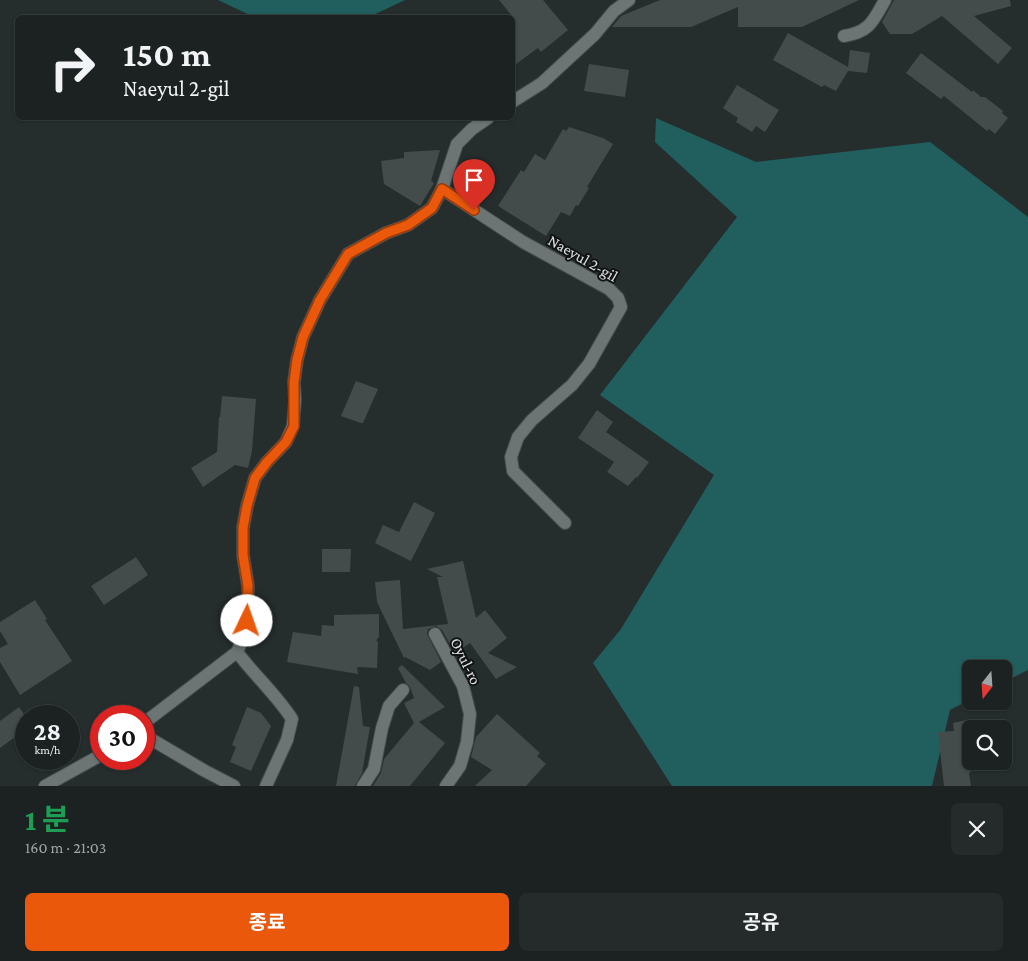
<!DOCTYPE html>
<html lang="ko">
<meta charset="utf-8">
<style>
body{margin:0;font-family:"Crimson Pro","Noto Sans KR",serif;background:#252a2a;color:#f1f3f6;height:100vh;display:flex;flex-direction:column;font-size:19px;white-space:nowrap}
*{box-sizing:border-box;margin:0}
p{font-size:16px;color:#a0a4a5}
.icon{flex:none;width:28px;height:28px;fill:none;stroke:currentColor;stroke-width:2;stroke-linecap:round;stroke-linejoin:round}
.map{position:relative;height:786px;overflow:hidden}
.drawer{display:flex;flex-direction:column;background:#1c2222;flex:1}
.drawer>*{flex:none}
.guide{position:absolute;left:15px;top:15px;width:500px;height:105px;border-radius:8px;box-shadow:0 1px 4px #0004,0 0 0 1px #3a3f40;background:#1c2222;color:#f1f3f6;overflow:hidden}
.needle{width:32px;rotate:197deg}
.controls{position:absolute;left:962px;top:660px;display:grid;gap:10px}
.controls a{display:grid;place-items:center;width:50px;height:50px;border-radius:8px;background:#1c2222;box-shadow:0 1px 4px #0004,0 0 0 1px #3a3f40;font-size:25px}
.speed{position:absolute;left:15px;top:705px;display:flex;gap:10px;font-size:25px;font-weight:700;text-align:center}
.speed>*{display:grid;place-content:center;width:65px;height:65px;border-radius:50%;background:#1c2222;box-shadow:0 1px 4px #0004,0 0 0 1px #3a3f40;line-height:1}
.speed small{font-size:12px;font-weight:400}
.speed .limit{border:8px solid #d22;background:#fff;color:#111}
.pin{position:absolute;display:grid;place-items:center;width:42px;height:42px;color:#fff;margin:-51px -21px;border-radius:50% 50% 50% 0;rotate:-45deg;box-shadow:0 0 5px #0007}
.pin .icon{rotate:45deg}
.me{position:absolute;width:55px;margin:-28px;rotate:3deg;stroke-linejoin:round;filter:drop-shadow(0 0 4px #0008)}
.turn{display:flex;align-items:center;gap:18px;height:105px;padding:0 25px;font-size:22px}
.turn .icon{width:65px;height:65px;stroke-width:2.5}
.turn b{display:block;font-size:35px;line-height:42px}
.round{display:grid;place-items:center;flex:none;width:52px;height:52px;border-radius:8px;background:#252a2a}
.head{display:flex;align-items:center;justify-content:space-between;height:85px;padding:0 25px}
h1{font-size:30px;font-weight:700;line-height:38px;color:#1e9e55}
.primary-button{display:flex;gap:10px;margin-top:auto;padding:10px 25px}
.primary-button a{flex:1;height:58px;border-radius:8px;background:#ea580c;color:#fff;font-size:20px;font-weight:700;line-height:58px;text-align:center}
.primary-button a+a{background:#252a2a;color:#f1f3f6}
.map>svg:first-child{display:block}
.forest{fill:#215f5f}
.building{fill:#444b4b}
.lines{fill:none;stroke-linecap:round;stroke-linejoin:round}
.minor-casing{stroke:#444a4a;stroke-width:14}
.minor{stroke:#6c7474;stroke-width:12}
.route-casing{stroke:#983908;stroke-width:12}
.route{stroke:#ea580c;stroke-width:9}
.labels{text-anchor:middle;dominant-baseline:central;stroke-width:4;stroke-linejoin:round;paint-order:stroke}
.street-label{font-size:16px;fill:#dce0e0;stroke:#121414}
</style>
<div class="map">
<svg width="1028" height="786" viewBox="0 0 1028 786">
<rect width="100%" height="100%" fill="#262d2d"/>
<!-- forest -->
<g class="forest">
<path d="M218 0H405L369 17 261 18 254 17Z"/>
<path d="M656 118 756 162 930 142 1028 217V670L1004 682V669H971V699L950 710 932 786H672L593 663 621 629 714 475 600 395 737 217 655 142Z"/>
</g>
<!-- building -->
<g class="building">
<path d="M499 0H543L568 30 541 52 538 48 512 67V16Z"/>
<path d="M660 0H859L802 27H738V7L691 27H612L621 16Z"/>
<path d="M894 0H1010L1011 6 974 16 1012 48 998 64 942 16 912 34H890L882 22Z"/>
<path d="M788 33 848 67 850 50 870 53 867 73 848 71 836 91 824 85 822 87 773 60Z"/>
<path d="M921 53 972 92 973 90 981 97H985L1003 111 1002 113 1008 118 995 134 989 129 987 131 944 96 941 99 906 73Z"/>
<path d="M589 64 629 70 625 97 584 91Z"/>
<path d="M737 85 779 110 765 132 756 126 752 132 736 122 738 118 723 108Z"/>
<path d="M569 127 603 138 613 144 587 187 589 188 578 206 576 205 570 216 561 212 546 236 498 206 521 170 524 172 535 154 545 160 563 129 566 131Z"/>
<path d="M440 150 431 181 434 183 420 206 384 184 381 161 404 158V152Z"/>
<path d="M356 381 378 389 363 423H361L341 416Z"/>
<path d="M222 396 256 399 252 451 248 468 235 465 203 487 191 468 217 452 219 417H220Z"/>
<path d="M597 410 613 422 606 432 649 462 637 478 636 477 628 486 607 472 614 462 578 438Z"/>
<path d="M414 502 435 513 411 561 375 543 383 525 399 532Z"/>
<path d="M322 549H351L350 572H322Z"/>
<path d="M136 557 148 575 104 605 91 586Z"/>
<path d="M463 561 476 618 485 610 507 638 488 653 517 667 496 679 470 643 455 653 442 630 436 626 428 629 427 634 441 662 430 670 405 657 404 658 377 602 375 582 400 580 403 629 448 624 437 577H443L427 569Z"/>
<path d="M35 600 47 619 45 620 72 661 20 695 0 662V648L8 644 0 631V622Z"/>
<path d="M379 614V637L376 640 378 642 377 668 357 667 358 674 287 662 293 632 321 636 322 625 334 626V615Z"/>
<path d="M402 665 445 707 419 722 445 743 410 786H373L381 773 384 759 414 723 404 703 414 698 410 687 406 683 398 668Z"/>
<path d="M354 686 359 687 363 726 370 727 362 773 355 786H336Z"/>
<path d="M19 707 26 717V729L0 748V721Z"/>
<path d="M247 707 261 713 271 726 251 771 230 762 236 747 232 745Z"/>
<path d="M497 714 540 753 537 756 546 764 526 786H475L492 770 471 757 476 737Z"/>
<path d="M971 719V772L969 773 971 786H944L938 732 954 731 953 723Z"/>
</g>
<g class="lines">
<!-- minor casing -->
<g class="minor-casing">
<g id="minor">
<path d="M844 36C870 32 873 21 885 0"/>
<path d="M512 102 542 83 595 34 614 11 629 0"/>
<path d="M442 189 523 242 609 289 618 298 621 307 589 364 572 385 532 420 518 437 511 457 513 471 565 523"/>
<path d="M435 634 463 686 470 714 467 742 460 766 446 786"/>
<path d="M237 652C254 675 276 694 292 719L287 740 266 786"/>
<path d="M144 723 237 652 246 632 248 609V586L243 555V528L247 506 255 478 267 462 286 442 293 426 295 400 294 382 297 360 303 337 320 300 348 254 386 233 408 225 432 208 442 189 457 144 472 129 488 118"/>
<path d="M144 735 205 771 234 786"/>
<path d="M45 786 101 755"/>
<path d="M363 786 374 769 382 728 389 706 403 690"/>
</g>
</g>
<!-- minor -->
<use href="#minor" class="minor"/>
</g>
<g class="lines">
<!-- route casing -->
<g class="route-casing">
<path id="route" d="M247 621 248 586 243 555V528L247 506 255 478 267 462 286 442 294 426V382L297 360 303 337 320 300 348 254 386 233 408 225 432 208 442 189 474 210"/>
</g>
<!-- route -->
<use href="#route" class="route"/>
</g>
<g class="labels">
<!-- street labels -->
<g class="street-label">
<text transform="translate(583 258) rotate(30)">Naeyul 2-gil</text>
<text transform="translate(466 661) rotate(64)">Oyul-ro</text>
</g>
</g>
</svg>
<div class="controls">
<a><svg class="needle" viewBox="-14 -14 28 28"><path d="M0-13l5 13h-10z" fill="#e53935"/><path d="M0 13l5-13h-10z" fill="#a0a4a5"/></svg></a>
<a><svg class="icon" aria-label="search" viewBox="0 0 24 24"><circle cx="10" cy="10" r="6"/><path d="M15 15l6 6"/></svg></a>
</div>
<div class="speed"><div>28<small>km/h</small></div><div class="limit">30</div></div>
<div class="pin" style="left:474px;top:210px;background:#d93025"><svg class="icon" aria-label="arrive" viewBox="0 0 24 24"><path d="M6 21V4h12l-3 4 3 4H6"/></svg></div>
<svg class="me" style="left:247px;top:621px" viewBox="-20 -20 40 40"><circle r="19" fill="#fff"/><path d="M0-13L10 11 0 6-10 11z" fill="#ea580c"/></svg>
<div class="guide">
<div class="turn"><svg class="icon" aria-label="right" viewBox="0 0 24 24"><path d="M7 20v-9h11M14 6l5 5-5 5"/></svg><div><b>150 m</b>Naeyul 2-gil</div></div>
</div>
</div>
<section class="drawer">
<div class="head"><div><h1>1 분</h1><p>160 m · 21:03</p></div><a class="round"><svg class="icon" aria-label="close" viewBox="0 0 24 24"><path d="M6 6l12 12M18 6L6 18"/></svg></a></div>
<div class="primary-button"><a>종료</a><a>공유</a></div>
</section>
